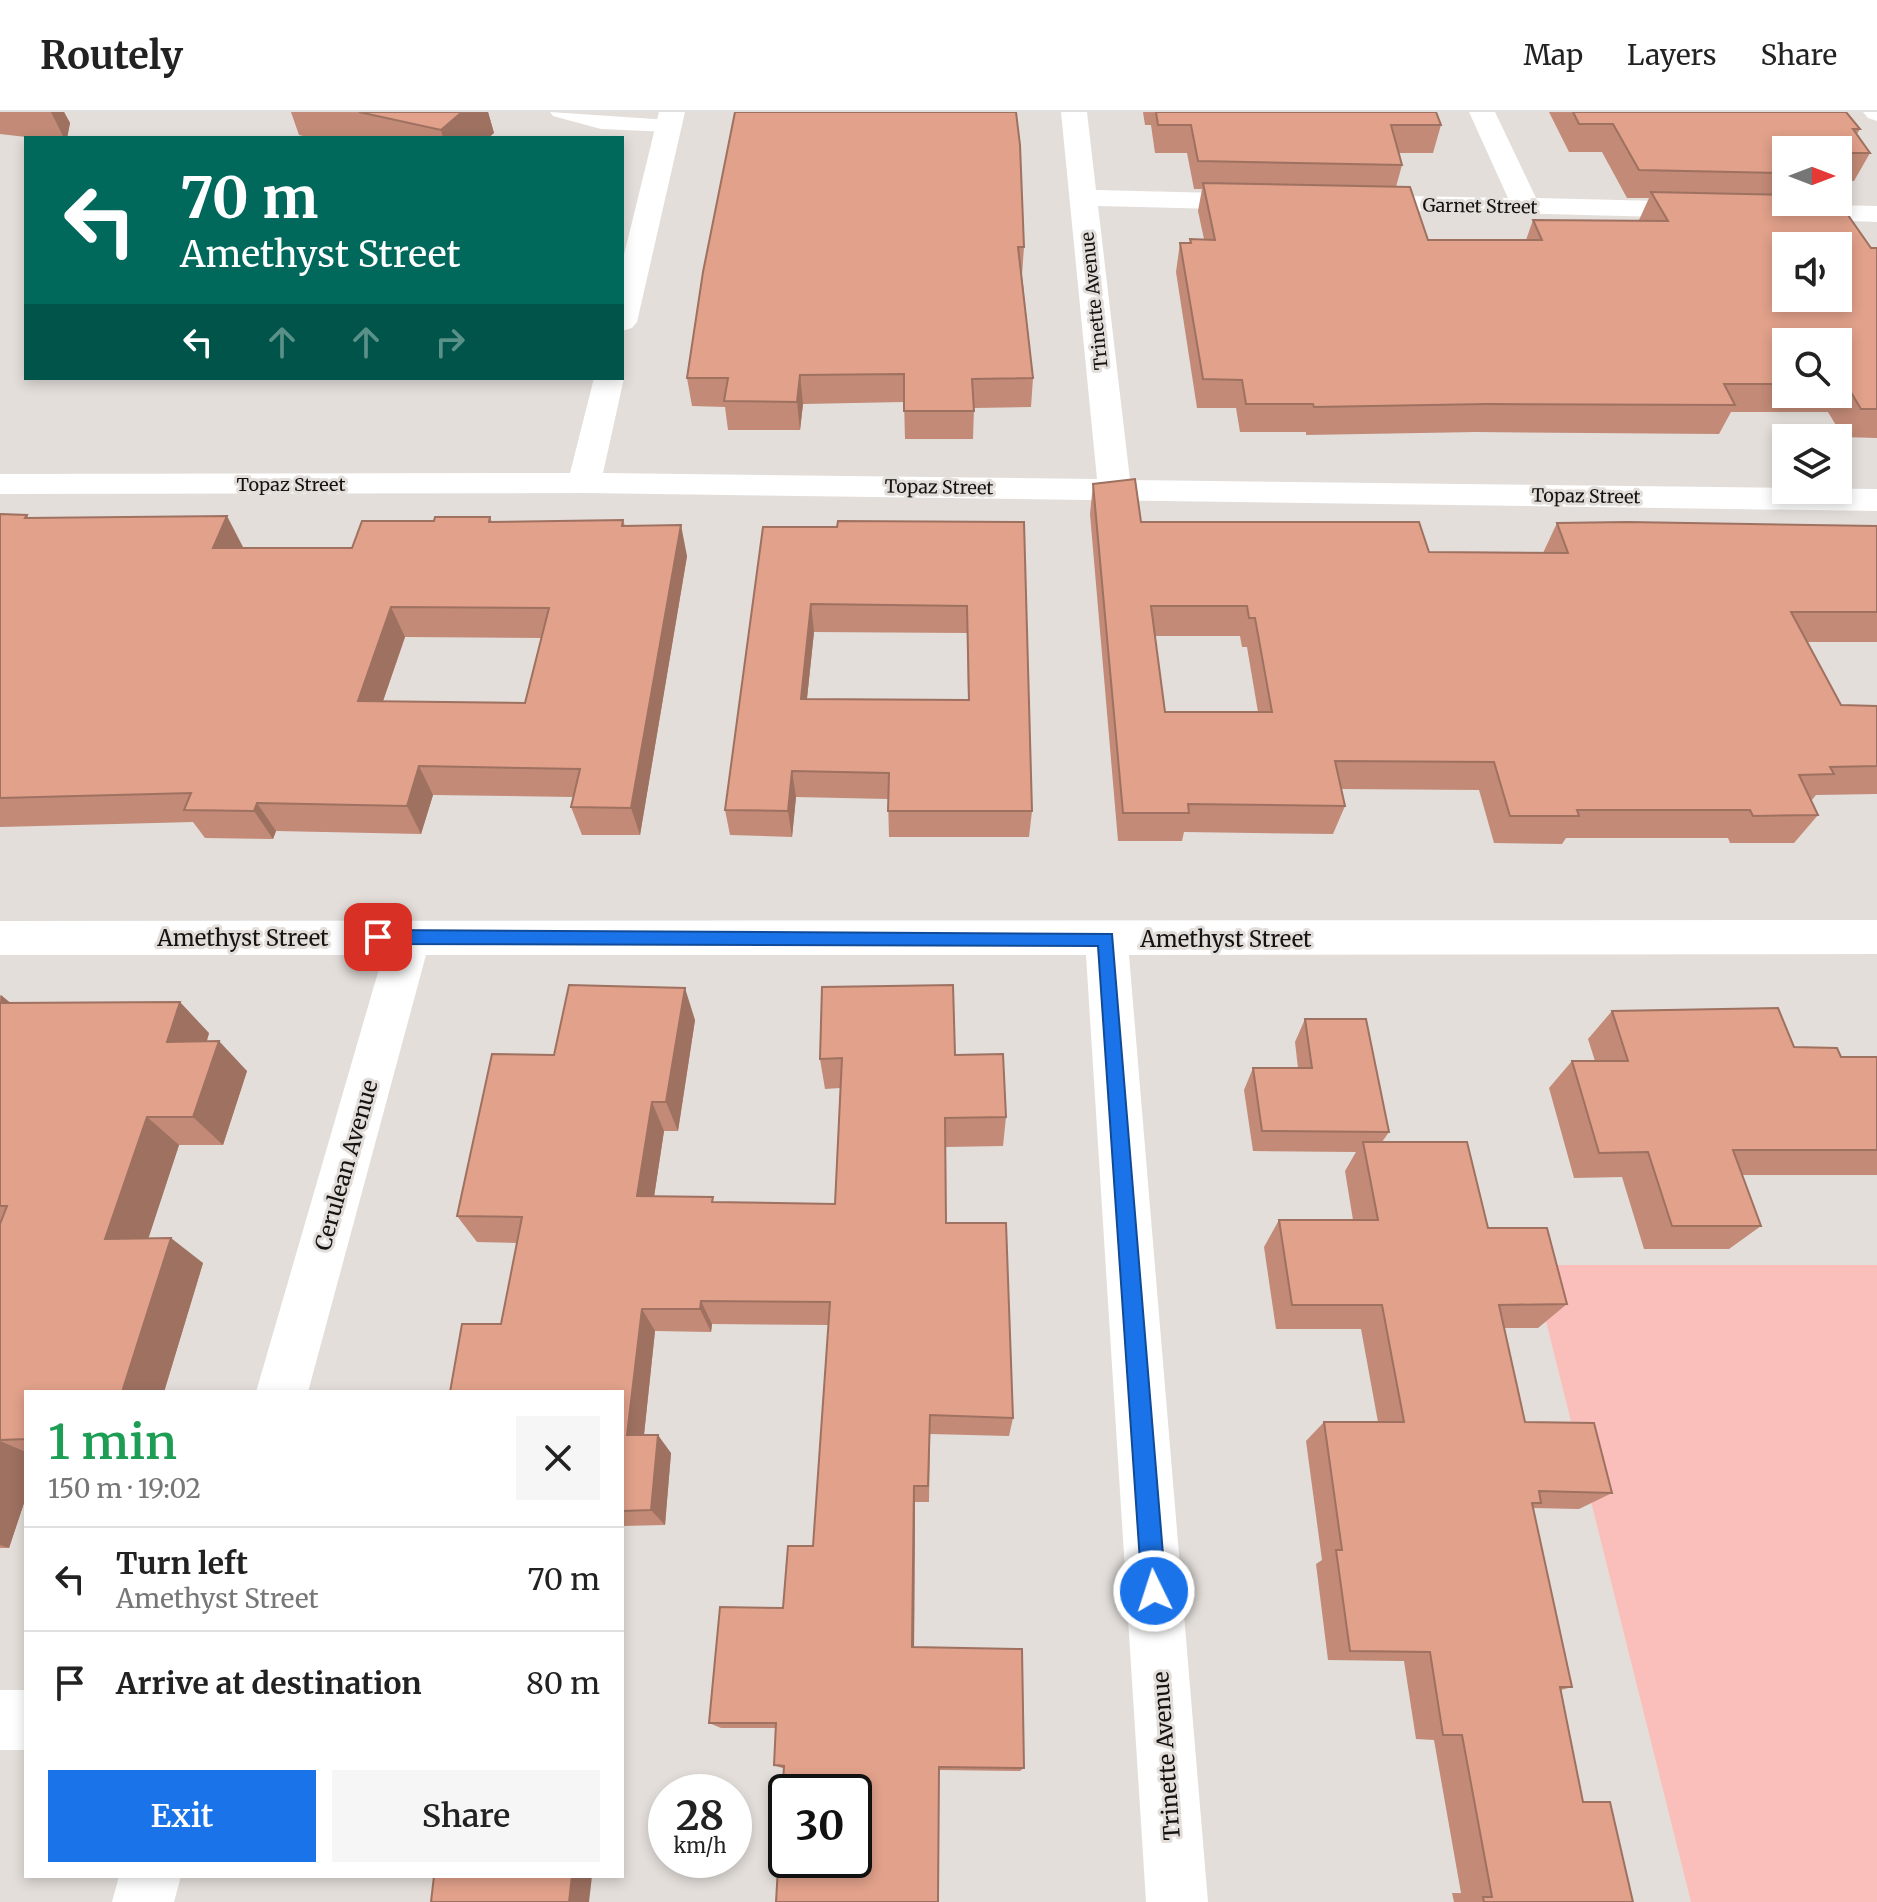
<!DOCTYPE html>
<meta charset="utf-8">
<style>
body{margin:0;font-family:Merriweather,serif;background:#f6f6f6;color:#222;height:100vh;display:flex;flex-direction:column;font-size:30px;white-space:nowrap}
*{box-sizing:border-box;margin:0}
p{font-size:26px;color:#767676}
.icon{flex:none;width:44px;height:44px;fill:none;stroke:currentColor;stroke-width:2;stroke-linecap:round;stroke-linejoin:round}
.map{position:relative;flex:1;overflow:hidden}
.details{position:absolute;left:24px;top:1278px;width:600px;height:488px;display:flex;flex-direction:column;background:#fff;border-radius:0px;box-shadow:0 4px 12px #0003}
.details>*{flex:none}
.hud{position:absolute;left:24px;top:24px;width:600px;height:244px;border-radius:0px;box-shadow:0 4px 12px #0003;background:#00695c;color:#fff;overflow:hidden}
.needle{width:52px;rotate:90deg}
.tools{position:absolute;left:1772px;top:24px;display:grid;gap:16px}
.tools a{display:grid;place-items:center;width:80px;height:80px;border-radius:0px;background:#fff;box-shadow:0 4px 12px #0003;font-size:40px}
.speed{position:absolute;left:648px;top:1662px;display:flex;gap:16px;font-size:40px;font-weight:700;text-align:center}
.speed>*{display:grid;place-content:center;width:104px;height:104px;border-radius:50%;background:#fff;box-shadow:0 4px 12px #0003;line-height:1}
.speed small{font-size:20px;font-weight:400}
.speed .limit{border:4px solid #111;border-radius:12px;background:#fff;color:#111}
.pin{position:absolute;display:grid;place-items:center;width:68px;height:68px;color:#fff;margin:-34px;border-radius:16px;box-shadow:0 4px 12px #0006}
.me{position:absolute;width:88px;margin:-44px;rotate:356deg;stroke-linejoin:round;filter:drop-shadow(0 0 6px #0008)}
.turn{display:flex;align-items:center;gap:28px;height:168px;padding:0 24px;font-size:36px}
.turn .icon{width:104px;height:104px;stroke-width:2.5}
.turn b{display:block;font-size:56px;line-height:68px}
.lanes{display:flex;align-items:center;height:76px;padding:0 24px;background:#0003;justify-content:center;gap:40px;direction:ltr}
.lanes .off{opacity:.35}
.round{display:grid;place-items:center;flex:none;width:84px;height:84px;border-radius:0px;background:#f6f6f6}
.overview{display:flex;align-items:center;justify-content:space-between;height:136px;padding:0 24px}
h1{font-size:48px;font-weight:600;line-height:60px;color:#1e9e55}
.action{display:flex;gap:16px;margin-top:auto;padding:16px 24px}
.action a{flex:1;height:92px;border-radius:0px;background:#1a73e8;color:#fff;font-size:32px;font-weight:600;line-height:92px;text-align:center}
.action a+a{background:#f6f6f6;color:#222}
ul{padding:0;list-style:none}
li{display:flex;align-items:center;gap:24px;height:104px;padding:0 24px;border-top:2px solid #e0e0e0}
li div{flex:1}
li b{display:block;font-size:30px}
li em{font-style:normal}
header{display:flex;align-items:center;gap:48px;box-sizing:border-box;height:112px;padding:0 40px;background:#fff;border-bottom:2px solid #e0e0e0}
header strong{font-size:38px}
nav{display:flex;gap:44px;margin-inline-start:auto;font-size:28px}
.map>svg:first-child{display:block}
.green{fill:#fbbfbb}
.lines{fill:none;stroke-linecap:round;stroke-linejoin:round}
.lane{fill:#fff;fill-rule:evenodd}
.street{fill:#fff;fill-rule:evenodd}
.wall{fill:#c28a77;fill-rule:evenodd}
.shaded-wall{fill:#9e7161}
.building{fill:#e1a18a;stroke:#9e7161;stroke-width:2;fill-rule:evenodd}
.route{fill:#1a73e8;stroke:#114b97;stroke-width:2}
.labels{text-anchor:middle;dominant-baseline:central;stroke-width:6;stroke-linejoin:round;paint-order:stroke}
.far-street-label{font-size:18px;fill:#161413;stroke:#e3deda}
.street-label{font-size:22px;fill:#161413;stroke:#e3deda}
</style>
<header>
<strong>Routely</strong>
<nav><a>Map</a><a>Layers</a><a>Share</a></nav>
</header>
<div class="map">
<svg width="1877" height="1790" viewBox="0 0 1877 1790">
<rect width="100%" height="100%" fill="#e3deda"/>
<!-- green -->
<path class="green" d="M1532 1153H1877V1790H1691Z"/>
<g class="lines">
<!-- lane -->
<path class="lane" d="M550 0 669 8 678 14 669 20 601 17 553 4Z"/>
<!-- street -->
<g class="street">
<path d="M659 0H685L637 210 632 216 622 219V151Z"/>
<path d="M1061 0H1087L1096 78 1259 82 1269 84 1273 90 1269 96 1259 98 1098 94 1130 368 1877 377V399L584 381 0 382V362L570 361 594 266H622V263L624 266 603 361 1097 367Z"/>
<path d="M1469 0H1495L1536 86 1703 90 1713 92 1717 98 1713 104 1703 106 1346 97 1342 91 1346 85 1356 83 1508 86Z"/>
<path d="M1863 0H1877V9L1868 6Z"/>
<path d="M1787 92 1877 94V110L1777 106 1773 100 1777 94Z"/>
<path d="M1877 808V842L1129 843 1208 1790H1146L1086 843H426L308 1280H256L383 843H0V809Z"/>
<rect x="0" y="1578" width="26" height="60"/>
<path d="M119 1764H181L174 1790H112Z"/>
</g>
</g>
<!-- wall -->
<g class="wall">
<path d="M0 0H64L70 11 67 26H35L0 22Z"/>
<path d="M291 0H488L494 21 488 26H311L299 23Z"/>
<path d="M1143 0H1436L1441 13 1433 41H1399L1402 53 1396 75 1428 128H1526L1533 108H1639L1649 86H1627L1602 40H1569L1549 0H1846L1860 17 1857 22 1870 41 1854 69H1838V38H1786V90L1871 136H1877V326L1843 325 1828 300H1731L1719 322 1476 320 1306 323V320H1240L1236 296H1197L1176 160 1180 131H1190V127H1204L1198 99 1202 77H1194L1187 41H1155L1151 13H1145ZM1786 230H1838V282H1786Z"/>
<path d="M1024 135 1022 163 1033 266 1031 295 974 296 973 327H905L904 290 803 292 800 318H728L725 295 692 294 687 266 703 160Z"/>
<path d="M1093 372 1141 410 1429 440 1543 441 1557 411 1877 414V530H1807L1841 593 1877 594V682L1816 683 1811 689 1818 703 1794 731H1730L1728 726H1566L1562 732 1494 731 1479 678 1341 677 1345 694 1333 722 1184 720 1182 729H1118L1090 402ZM1155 524H1240L1242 535H1247L1258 600H1165Z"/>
<path d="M0 402 27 403 29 406 243 435V436H352L434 409 490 405 492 410 623 408 625 414 687 444 640 723H582L571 695 574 685 433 683 421 722 276 719 273 727 205 726 193 710 0 715ZM405 525 542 526 525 591 383 589Z"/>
<path d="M1024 410 1032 699 1029 725H889L888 687 796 685 792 725 730 723 725 698 837 415ZM814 520 967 521 968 588 807 587Z"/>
<path d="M0 883 11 891 209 921 207 929 247 959 223 1033H179L148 1126 203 1151 164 1280H26V1385L9 1436H0Z"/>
<path d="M1612 899 1841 945H1877V1063H1742L1761 1114 1729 1137H1644L1622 1065 1574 1066 1549 976 1572 949H1595L1588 927Z"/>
<path d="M1305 907 1389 1020 1382 1030 1488 1116 1567 1192 1538 1216H1504L1525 1310 1612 1381 1579 1397 1533 1396 1572 1575 1561 1578 1583 1690 1633 1790H1454L1452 1781H1461L1434 1628 1416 1627 1404 1549 1328 1548 1316 1452 1322 1448 1306 1329 1324 1310H1378L1361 1217H1276L1264 1135 1279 1108H1353L1345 1059 1356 1040 1253 1039 1244 978 1253 956H1298L1295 930Z"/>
<path d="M695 908 678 1019H664L654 1085 714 1090 835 1092 840 976 825 977 820 947 955 943 1006 1005 1003 1034 946 1035V1111L1013 1306 1009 1324 930 1322 929 1390H915L914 1535 1024 1656 1020 1659 782 1656 774 1653 776 1616H721L709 1611 783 1496 813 1434 829 1213 712 1212 711 1220 655 1219 644 1323 671 1341 665 1413 622 1414V1280L501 1212 517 1131 477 1130 457 1104 554 943Z"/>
</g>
<!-- shaded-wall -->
<g class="shaded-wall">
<path d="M51 0H64L70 11 67 26H64Z"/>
<path d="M462 0H488L494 21 488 26H443L441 18Z"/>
<path d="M800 263 803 292 800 318 797 290Z"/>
<path d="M227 404 243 435 231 466 213 436Z"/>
<path d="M681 413 687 444 640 723 631 696Z"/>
<path d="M811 492 814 520 804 614 801 587Z"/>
<path d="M391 495 405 525 373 618 358 589Z"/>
<path d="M419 654 433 683 421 722 407 694Z"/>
<path d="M792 659 796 685 792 725 788 699Z"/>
<path d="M257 691 276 719 273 727 254 699Z"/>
<path d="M685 876 695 908 678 1019 666 990Z"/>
<path d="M1 883 37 914 0 893Z"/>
<path d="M180 890 209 921 197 960 167 930Z"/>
<path d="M219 929 247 959 223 1033 193 1005Z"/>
<path d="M652 990 664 1019 650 1111 637 1084Z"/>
<path d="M147 1005 179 1033 140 1152 105 1127Z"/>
<path d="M171 1126 203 1151 164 1280H122Z"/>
<path d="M701 1189 712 1212 711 1220 700 1197Z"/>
<path d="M642 1197 655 1219 642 1341 627 1323Z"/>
<path d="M658 1323 671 1341 665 1413 651 1398Z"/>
<path d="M0 1329 26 1340V1385L9 1436 0 1433Z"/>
<path d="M914 1374 915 1390 914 1544 912 1535Z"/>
<path d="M572 1764H592L589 1790H569Z"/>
</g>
<!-- building -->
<g class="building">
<path d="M359 0H462L441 18Z"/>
<path d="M735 0H1016L1020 33 1024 135H1018L1033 266 972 267 974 299H904V262L800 263 797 290 724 289 728 266H687L703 160Z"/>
<path d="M1156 0H1436L1441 13H1391L1402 53 1198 49 1191 13H1158Z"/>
<path d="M1573 0H1846L1860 17H1853L1870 41H1838V38H1786V61L1639 58 1613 12H1579Z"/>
<path d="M1203 71 1410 75 1428 128H1542L1533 108 1668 109 1651 80 1786 83V90H1838V89L1871 136H1877V297H1861L1846 272H1838V230H1786V272H1724L1735 293 1487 292 1314 295 1313 292H1246L1242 268 1203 267 1180 131H1191L1190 127 1215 128ZM1786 134H1838V186H1786Z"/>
<path d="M1135 367 1141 410H1419L1429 440 1568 441 1557 411 1627 410 1877 414V500H1791L1841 593 1877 594V654L1830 655 1834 662 1799 663 1818 703 1753 704 1750 698H1577L1579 704H1510L1494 650 1335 649 1345 694 1188 692 1189 701H1123L1093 372ZM1151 494H1247L1249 506H1255L1272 600H1165Z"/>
<path d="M0 402 27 403 25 406 227 404 213 436H352L362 409H434L435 405H490L489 410 623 408 622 414 681 413 631 696 571 695 580 657 419 654 407 694 257 691 254 699 184 698 191 681 0 686ZM391 495 549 496 525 591 358 589Z"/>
<path d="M838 409 1024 410 1032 699H888L889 661 792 659 788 699 725 698 763 415H837ZM811 492 967 494 969 588 801 587Z"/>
<path d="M569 873 685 876 666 990H652L637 1084 713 1085 712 1090 835 1092 842 946 820 947 822 875 953 873 955 943 1003 942 1006 1005 945 1006 946 1111H1006L1013 1306 930 1303 928 1374H914L912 1535 1022 1537 1024 1656 939 1655 938 1790H776L784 1654 774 1653 776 1611H709L720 1495 783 1496 788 1434H813L830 1190 701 1189 700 1197H642L627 1323H658L651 1398 622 1399V1280H450L462 1212H501L522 1105 457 1104 492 942 554 943ZM786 1680H854V1748H786Z"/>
<path d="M180 890 167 930 219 929 193 1005H147L105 1127 171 1126 122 1280H26V1327L0 1328V1112L7 1094H0V891Z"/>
<path d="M1778 896 1794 935 1837 936 1841 945H1877V1038H1733L1761 1114H1672L1648 1040 1599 1041 1572 949H1628L1612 899Z"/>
<path d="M1305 907H1366L1389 1020 1262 1019 1253 956H1312Z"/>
<path d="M1363 1030H1467L1488 1116H1547L1567 1192 1499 1193 1525 1310 1594 1311 1612 1381 1539 1379 1541 1391H1532L1572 1575H1560L1583 1690H1610L1633 1790H1484L1483 1785H1492L1462 1623H1443L1430 1540 1350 1539 1336 1438H1342L1324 1310H1404L1382 1193H1292L1279 1108H1378Z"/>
<path d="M434 1764H572L569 1790H431Z"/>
</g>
<!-- route -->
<path class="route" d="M378 818 1112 822 1166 1479 1162 1488 1154 1491 1146 1488 1142 1479 1098 834 378 832 369 825Z"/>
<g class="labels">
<!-- far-street labels -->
<g class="far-street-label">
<text transform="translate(1480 94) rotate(1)">Garnet Street</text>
<text transform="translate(1094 189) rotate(-96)">Trinette Avenue</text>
<text x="291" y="372">Topaz Street</text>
<text transform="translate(939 375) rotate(1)">Topaz Street</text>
<text transform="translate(1586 384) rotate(1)">Topaz Street</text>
</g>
<!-- street labels -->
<g class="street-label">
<text x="243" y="826">Amethyst Street</text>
<text x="1226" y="827">Amethyst Street</text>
<text transform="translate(346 1053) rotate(-74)">Cerulean Avenue</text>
<text transform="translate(1166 1644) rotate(-94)">Trinette Avenue</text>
</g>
</g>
</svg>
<div class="tools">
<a><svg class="needle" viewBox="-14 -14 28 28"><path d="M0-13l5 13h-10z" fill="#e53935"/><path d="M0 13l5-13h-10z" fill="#767676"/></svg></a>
<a><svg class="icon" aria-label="sound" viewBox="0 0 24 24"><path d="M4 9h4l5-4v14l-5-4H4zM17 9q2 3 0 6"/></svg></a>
<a><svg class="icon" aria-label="search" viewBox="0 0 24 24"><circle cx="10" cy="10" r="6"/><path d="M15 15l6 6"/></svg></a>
<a><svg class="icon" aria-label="layers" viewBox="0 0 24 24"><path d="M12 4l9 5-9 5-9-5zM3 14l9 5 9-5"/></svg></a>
</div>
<div class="speed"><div>28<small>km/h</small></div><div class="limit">30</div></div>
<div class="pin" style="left:378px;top:825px;background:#d93025"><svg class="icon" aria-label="arrive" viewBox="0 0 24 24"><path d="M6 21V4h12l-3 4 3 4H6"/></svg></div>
<svg class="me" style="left:1154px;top:1479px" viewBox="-20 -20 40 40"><circle r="17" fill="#1a73e8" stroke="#fff" stroke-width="3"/><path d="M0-11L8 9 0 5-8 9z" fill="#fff"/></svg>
<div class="hud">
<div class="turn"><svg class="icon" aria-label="left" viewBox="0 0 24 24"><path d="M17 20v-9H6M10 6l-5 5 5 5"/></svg><div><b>70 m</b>Amethyst Street</div></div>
<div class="lanes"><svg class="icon" aria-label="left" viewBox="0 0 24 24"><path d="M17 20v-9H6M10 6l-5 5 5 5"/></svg><svg class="icon off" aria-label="ahead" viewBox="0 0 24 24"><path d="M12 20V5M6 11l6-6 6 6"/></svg><svg class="icon off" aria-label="ahead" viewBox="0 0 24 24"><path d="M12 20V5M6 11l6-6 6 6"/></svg><svg class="icon off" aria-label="right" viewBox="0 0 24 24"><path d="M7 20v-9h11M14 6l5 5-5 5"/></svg></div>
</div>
<section class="details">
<div class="overview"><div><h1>1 min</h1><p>150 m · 19:02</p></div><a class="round"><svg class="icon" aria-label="close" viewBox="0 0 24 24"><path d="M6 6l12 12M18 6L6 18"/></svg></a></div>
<ul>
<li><svg class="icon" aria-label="left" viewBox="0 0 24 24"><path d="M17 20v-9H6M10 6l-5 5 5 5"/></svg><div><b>Turn left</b><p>Amethyst Street</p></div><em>70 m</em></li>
<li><svg class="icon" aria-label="arrive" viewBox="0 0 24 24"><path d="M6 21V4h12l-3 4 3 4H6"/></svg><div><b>Arrive at destination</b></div><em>80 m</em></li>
</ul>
<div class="action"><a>Exit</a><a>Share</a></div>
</section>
</div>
